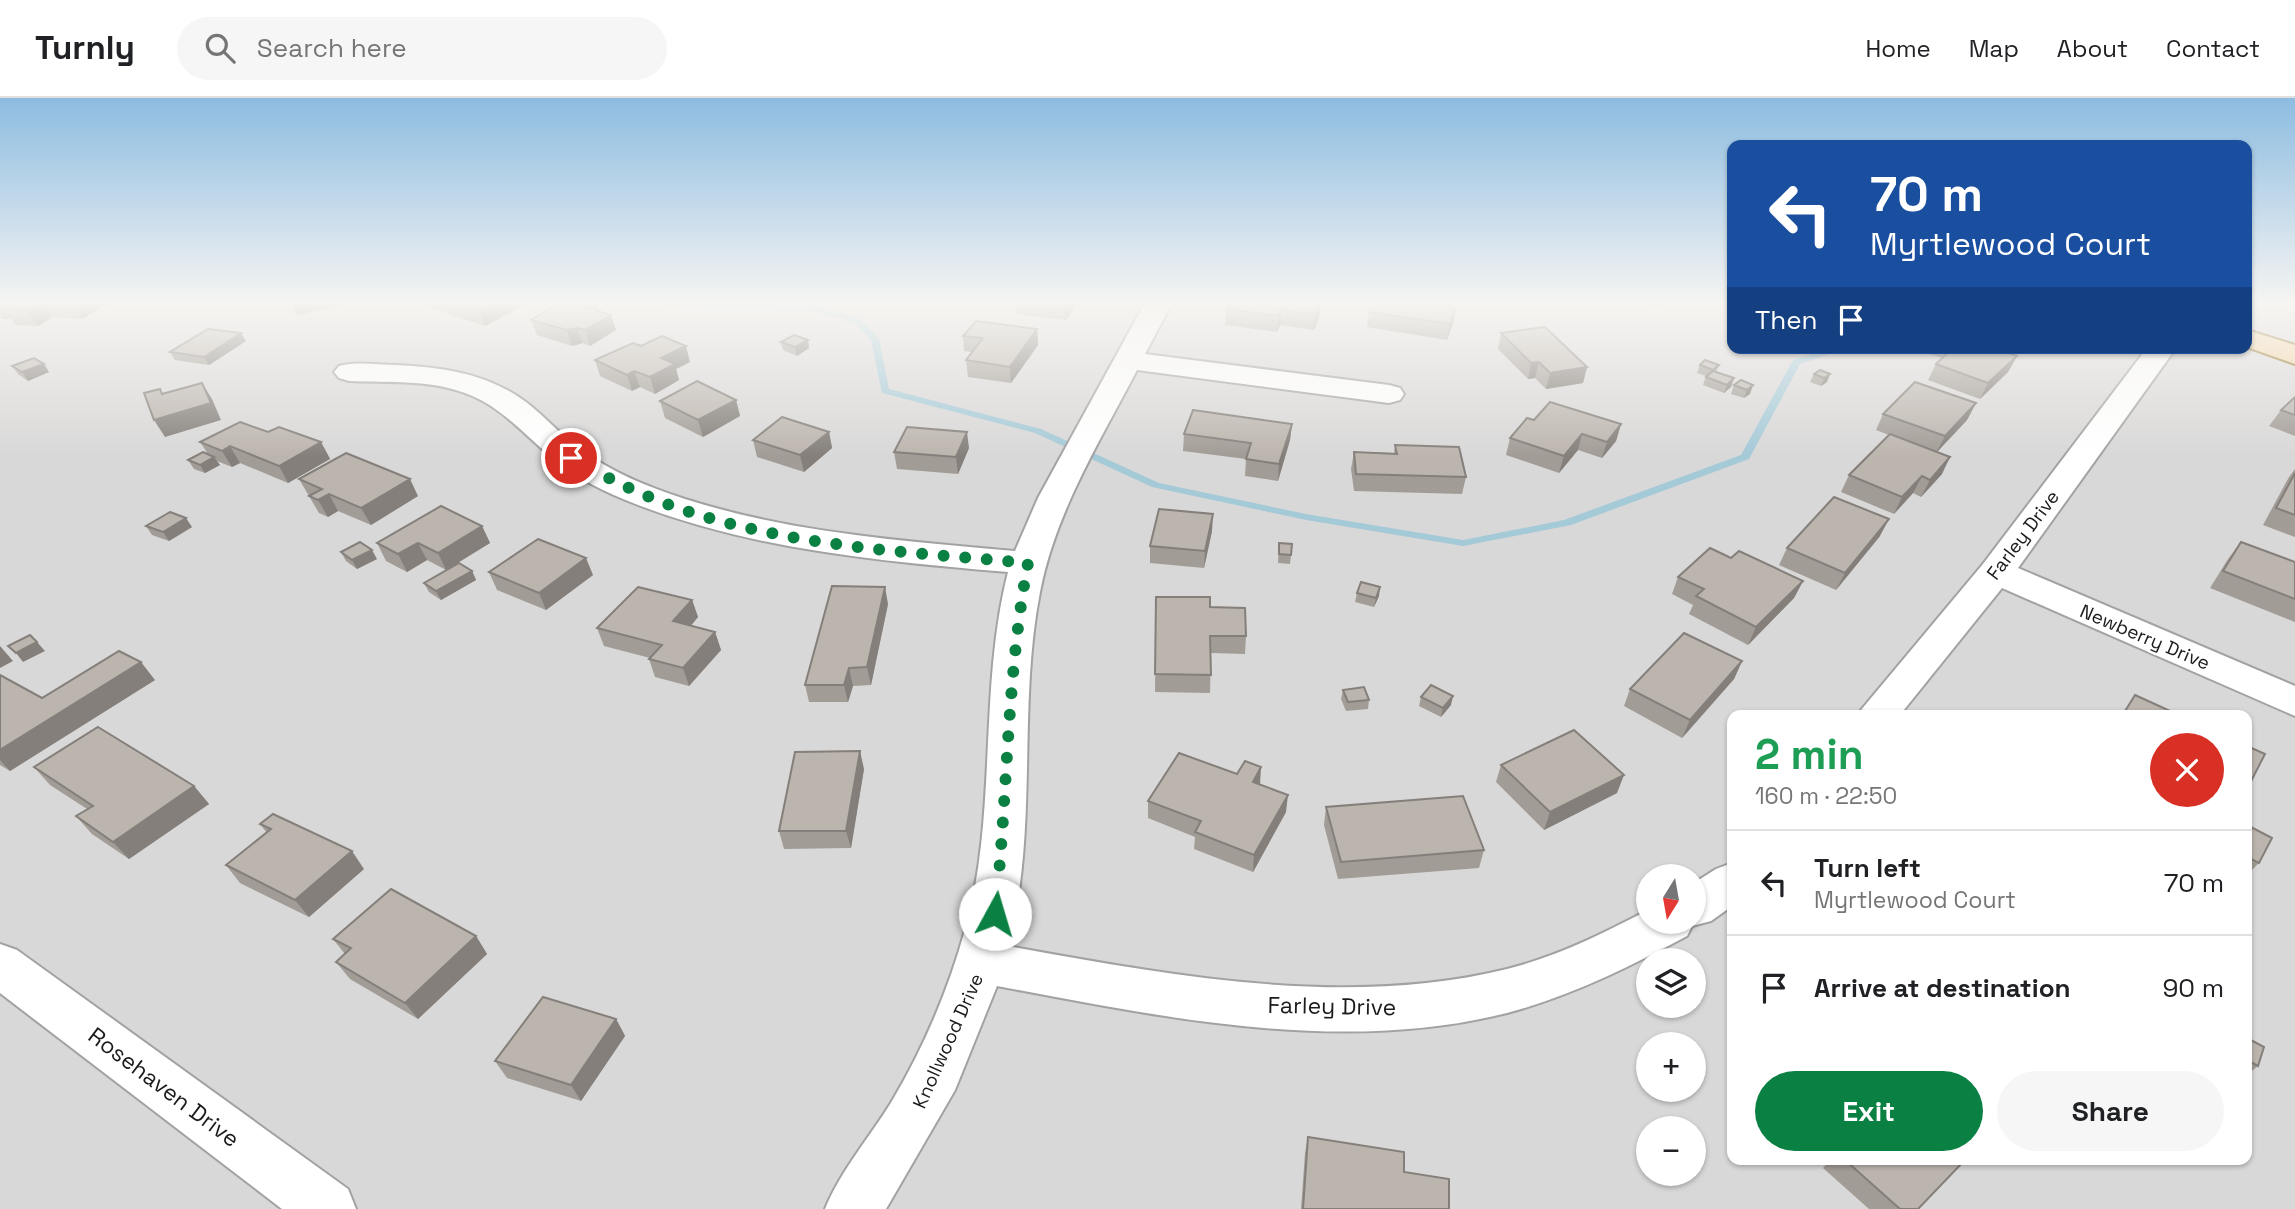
<!DOCTYPE html>
<meta charset="utf-8">
<style>
body{margin:0;font-family:"Space Grotesk",sans-serif;background:#f6f6f6;color:#202124;height:100vh;display:flex;flex-direction:column;font-size:26px;white-space:nowrap}
*{box-sizing:border-box;margin:0}
p{font-size:23px;color:#757577}
.icon{flex:none;width:38px;height:38px;fill:none;stroke:currentColor;stroke-width:2;stroke-linecap:round;stroke-linejoin:round}
.map{position:relative;flex:1;overflow:hidden}
.panel{position:absolute;left:1727px;top:612px;width:525px;height:455px;display:flex;flex-direction:column;background:#fff;border-radius:14px;box-shadow:0 2px 5px #0004}
.panel>*{flex:none}
.hud{position:absolute;left:1727px;top:42px;width:525px;height:214px;border-radius:14px;box-shadow:0 2px 5px #0004;background:#1a4fa0;color:#fff;overflow:hidden}
.needle{width:46px;rotate:191deg}
.fabs{position:absolute;left:1636px;top:766px;display:grid;gap:14px}
.fabs a{display:grid;place-items:center;width:70px;height:70px;border-radius:50%;background:#fff;box-shadow:0 2px 5px #0004;font-size:35px}
.pin{position:absolute;display:grid;place-items:center;width:60px;height:60px;color:#fff;margin:-30px;border:4px solid #fff;border-radius:50%;box-shadow:0 2px 7px #0007}
.me{position:absolute;width:77px;margin:-38px;rotate:6deg;stroke-linejoin:round;filter:drop-shadow(0 0 5px #0008)}
.turn{display:flex;align-items:center;gap:24px;height:147px;padding:0 28px;font-size:32px}
.turn .icon{width:91px;height:91px;stroke-width:2.5}
.turn b{display:block;font-size:49px;line-height:60px}
.then{display:flex;align-items:center;height:66px;padding:0 28px;background:#0003;gap:14px;font-size:26px}
.round{display:grid;place-items:center;flex:none;width:74px;height:74px;border-radius:37px;background:#f6f6f6}
.head{display:flex;align-items:center;justify-content:space-between;height:119px;padding:0 28px}
h1{font-size:42px;font-weight:700;line-height:52px;color:#1e9e55}
.action{display:flex;gap:14px;margin-top:auto;padding:14px 28px}
.action a{flex:1;height:80px;border-radius:42px;background:#0b8043;color:#fff;font-size:28px;font-weight:700;line-height:80px;text-align:center}
.action a+a{background:#f6f6f6;color:#202124}
ul{padding:0;list-style:none}
li{display:flex;align-items:center;gap:21px;height:105px;padding:0 28px;border-top:2px solid #e0e0e0}
li div{flex:1}
li b{display:block;font-size:26px}
li em{font-style:normal}
header{display:flex;align-items:center;gap:42px;box-sizing:border-box;height:98px;padding:0 35px;background:#fff;border-bottom:2px solid #e0e0e0}
header strong{font-size:33px}
nav{display:flex;gap:38px;margin-inline-start:auto;font-size:24px}
.search{width:490px;height:63px;background:#f6f6f6;display:flex;align-items:center;gap:18px;box-sizing:border-box;padding:0 24px;border-radius:38px;color:#757577;font-size:26px}
.map>svg:first-child{display:block}
.residential{fill:#d9d8d8;fill-rule:evenodd}
.lines{fill:none;stroke-linecap:round;stroke-linejoin:round}
.stream{fill:#a4c9d7;fill-rule:evenodd}
.minor-casing{stroke:#a2a2a2;stroke-width:4}
.primary-casing{stroke:#87640b;stroke-width:4}
.minor{fill:#fff;fill-rule:evenodd}
.primary{fill:#f4d39e;fill-rule:evenodd}
.wall{fill:#a29c96}
.shaded-wall{fill:#847f7a}
.building{fill:#bcb5ae;stroke:#847f7a;stroke-width:2}
.route{stroke:#0b8043;stroke-width:12;stroke-dasharray:0 21.6}
.labels{text-anchor:middle;dominant-baseline:central;stroke-width:5;stroke-linejoin:round;paint-order:stroke}
.street-label{font-size:19px;fill:#1b1b1b;stroke:#fff}
.near-street-label{font-size:23px;fill:#1b1b1b;stroke:#fff}
</style>
<header>
<strong>Turnly</strong>
<div class="search"><svg class="icon" aria-label="search" viewBox="0 0 24 24"><circle cx="10" cy="10" r="6"/><path d="M15 15l6 6"/></svg>Search here</div>
<nav><a>Home</a><a>Map</a><a>About</a><a>Contact</a></nav>
</header>
<div class="map">
<svg width="2295" height="1111" viewBox="0 0 2295 1111">
<rect width="100%" height="100%" fill="#ece9e1"/>
<!-- residential -->
<path class="residential" d="M0 203H1732V250H2247V203H2295V1111H0ZM1732 618H2247V1062H1732ZM1648 779H1694V824H1648ZM1648 863H1694V908H1648ZM1648 947H1694V992H1648ZM1648 1031H1694V1076H1648Z"/>
<g class="lines">
<!-- stream -->
<path class="stream" d="M640 203 810 206 861 221 879 241 889 291 1041 331 1159 385 1306 416 1463 442 1564 422 1741 357 1793 262 1833 250H1847L1800 266 1749 361 1571 427 1463 448 1306 422 1152 389 1035 335 882 295 871 242 855 225 810 212 674 210Z"/>
<!-- minor casing -->
<g class="minor-casing">
<g id="minor">
<path d="M1146 203H1173L1145 256 1389 287 1400 290 1404 296 1400 302 1389 305 1137 272C1100 343 1055 415 1040 494 1017 611 1039 732 1008 848 1169 877 1345 911 1507 871 1558 858 1602 836 1648 812V824H1694V785L1716 771 1732 765V808L1711 823 1692 828 1687 838C1629 869 1571 898 1507 915 1341 957 1161 919 997 888L955 992 886 1111H825C841 1072 870 1039 892 1003 924 949 948 893 965 832 998 716 978 592 1008 474 878 463 745 451 623 401 597 390 571 377 550 358 524 336 502 310 470 297 433 281 388 285 349 283L339 280 334 274 339 268C357 263 378 267 397 267 433 269 472 273 505 291 534 305 554 332 580 351 611 374 648 389 685 401 792 435 903 443 1015 453L1038 400Z"/>
<path d="M2147 250H2176L2018 470 2295 588V618L2002 490 1899 618H1856L1983 466Z"/>
<path d="M0 846 17 852 348 1091 356 1111H282L0 895Z"/>
</g>
</g>
<!-- primary casing -->
<g class="primary-casing">
<path id="primary" d="M2247 232 2295 247V266L2247 249Z"/>
</g>
<!-- minor -->
<use href="#minor" class="minor"/>
<!-- primary -->
<use href="#primary" class="primary"/>
</g>
<!-- wall -->
<g class="wall">
<path d="M0 203H111L82 221 53 219 38 228 15 227 12 221H2L0 217Z"/>
<path d="M429 203H532L485 228 431 210Z"/>
<path d="M564 203H596L600 213 616 232 590 248 583 245 572 248 537 237 531 222Z"/>
<path d="M1015 203H1077V206L1066 222 1016 216Z"/>
<path d="M1230 203 1320 217 1314 232 1280 227 1277 234 1225 227 1226 211Z"/>
<path d="M1632 203H1663L1659 210Z"/>
<path d="M1456 209 1453 225 1447 242 1367 229 1369 214Z"/>
<path d="M1037 231 1038 247 1011 285 968 279 966 262 972 254 964 253 963 238Z"/>
<path d="M1501 235 1587 269 1583 285 1546 291 1535 280 1528 281 1498 251Z"/>
<path d="M808 242 809 250 797 258 783 252 781 244Z"/>
<path d="M246 243 209 267 175 262 170 254Z"/>
<path d="M641 248 690 264 676 271 679 282 655 296 640 289 632 293 600 278 595 262Z"/>
<path d="M1928 250H1994L2017 258 2008 274 1980 301 1928 282 1936 266 1942 260 1926 255Z"/>
<path d="M2021 250H2034L2031 254Z"/>
<path d="M1700 267H1719L1716 274 1734 280 1731 289 1724 295 1703 287 1706 278 1697 275Z"/>
<path d="M12 268 49 274 28 283 18 276Z"/>
<path d="M1814 276H1830L1827 284 1821 288 1810 284Z"/>
<path d="M1741 282 1750 296 1744 300 1731 296 1734 287Z"/>
<path d="M2295 299V338L2269 328 2281 312Z"/>
<path d="M736 302 740 318 703 339 665 320 660 303Z"/>
<path d="M1976 305 1967 322 1937 354 1942 376 1921 399 1913 395 1894 416 1841 394 1849 377 1889 337 1876 332 1883 316Z"/>
<path d="M1534 322 1621 326 1616 343 1602 360 1578 352 1559 375 1506 357 1510 340Z"/>
<path d="M1292 326 1290 342 1278 383 1245 378 1246 361 1183 353 1184 336Z"/>
<path d="M268 334 321 344 330 361 288 385 240 365 232 369 217 363 220 367 205 375 194 371 188 362 208 356 200 344Z"/>
<path d="M829 334 832 350 804 374 757 359 753 342Z"/>
<path d="M1395 347 1466 379 1462 396 1354 393 1351 371 1354 354 1394 355Z"/>
<path d="M969 350 958 376 897 371 894 354Z"/>
<path d="M2295 371V439L2263 427 2289 379Z"/>
<path d="M299 381 418 398 371 427 338 413 328 419 319 415Z"/>
<path d="M146 428 192 429 169 443 152 437Z"/>
<path d="M482 428 490 445 446 472 427 462 407 474 386 463 377 445Z"/>
<path d="M1212 433 1204 470 1150 465V448Z"/>
<path d="M1880 438 1836 492 1779 467 1787 450Z"/>
<path d="M2241 444 2295 464V524L2210 490 2228 461Z"/>
<path d="M1279 445 1291 457 1290 466 1278 465Z"/>
<path d="M341 454 377 461 357 471 346 463Z"/>
<path d="M1731 460 1803 483 1794 500 1748 547 1689 516 1693 507 1672 496 1678 479Z"/>
<path d="M472 473 476 482 441 502 429 494 424 485Z"/>
<path d="M489 474 593 477 546 512 497 492Z"/>
<path d="M1357 495 1379 498 1374 509 1355 504Z"/>
<path d="M1156 499 1210 509 1246 538 1245 556 1211 555 1210 595 1155 594Z"/>
<path d="M692 502 698 519 691 528 715 534 721 552 689 588 655 579 649 561 650 560 604 548 597 530Z"/>
<path d="M888 506 871 587 853 588 848 604H809L805 587Z"/>
<path d="M1742 563 1734 581 1682 640 1624 608 1630 591Z"/>
<path d="M0 577 42 600 155 582 10 673 0 667Z"/>
<path d="M1343 592 1369 602 1368 611 1346 613 1341 601Z"/>
<path d="M1421 599 1451 607 1441 619 1419 608Z"/>
<path d="M1501 667 1617 695 1544 732 1496 684Z"/>
<path d="M34 669 194 688 209 706 129 761 92 736 76 718 87 711 50 687Z"/>
<path d="M864 671 851 750 784 751 779 733Z"/>
<path d="M1260 687 1286 714 1253 774 1194 751 1195 739 1148 720V703Z"/>
<path d="M1326 709 1484 752 1479 770 1338 781 1324 727Z"/>
<path d="M260 726 364 771 309 819 240 785 226 767 267 735Z"/>
<path d="M2247 727 2259 765 2250 774 2247 773Z"/>
<path d="M476 838 487 856 418 921 350 881 336 864 345 856 333 841Z"/>
<path d="M616 921 625 938 581 1003 507 980 495 963Z"/>
<path d="M2247 940 2258 968 2248 976 2247 975Z"/>
<path d="M1308 1039 1404 1074 1449 1111H1301L1305 1055Z"/>
<path d="M1830 1062H1965L1918 1111H1869L1823 1070Z"/>
</g>
<!-- shaded-wall -->
<g class="shaded-wall">
<path d="M43 203 53 219 38 228 27 213Z"/>
<path d="M76 203H111L82 221 72 206Z"/>
<path d="M289 203H361L297 217Z"/>
<path d="M496 203H532L485 228 479 212Z"/>
<path d="M595 203H596L601 218 585 209Z"/>
<path d="M1067 203H1077V206L1066 222 1065 206Z"/>
<path d="M1320 203V217L1314 232 1315 216Z"/>
<path d="M1728 203H1732V206L1726 207Z"/>
<path d="M1456 209 1453 225 1447 242 1450 226Z"/>
<path d="M1281 212 1280 227 1277 234 1279 218Z"/>
<path d="M611 217 616 232 590 248 585 232Z"/>
<path d="M577 230 583 245 572 248 567 232Z"/>
<path d="M1037 231 1038 247 1011 285 1010 269Z"/>
<path d="M241 235 246 243 209 267 204 259Z"/>
<path d="M808 242 809 250 797 258 795 249Z"/>
<path d="M686 248 690 264 676 271 679 282 655 296 650 279 661 260Z"/>
<path d="M2017 258 2008 274 1980 301 1988 285Z"/>
<path d="M1539 264 1535 280 1528 281 1531 265Z"/>
<path d="M44 266 49 274 28 283 22 274Z"/>
<path d="M1587 269 1583 285 1546 291 1550 275Z"/>
<path d="M634 273 640 289 632 293 627 277Z"/>
<path d="M1830 276 1827 284 1821 288 1824 280Z"/>
<path d="M1734 280 1731 289 1724 295 1727 287Z"/>
<path d="M202 285 212 301 221 322 165 339 154 322Z"/>
<path d="M1753 287 1750 296 1744 300 1747 292Z"/>
<path d="M736 302 740 318 703 339 698 322Z"/>
<path d="M1976 305 1967 322 1936 355 1945 338Z"/>
<path d="M1292 326 1290 342 1278 383 1279 366Z"/>
<path d="M1621 326 1616 343 1602 360 1607 344Z"/>
<path d="M829 334 832 350 804 374 800 357Z"/>
<path d="M967 334 969 350 958 376 956 359Z"/>
<path d="M1582 336 1578 352 1559 375 1564 358Z"/>
<path d="M321 344 330 361 288 385 279 368Z"/>
<path d="M230 348 240 365 232 369 222 353Z"/>
<path d="M214 359 220 367 205 375 200 367Z"/>
<path d="M1950 359 1942 376 1921 399 1930 382Z"/>
<path d="M1922 378 1913 395 1894 416 1902 399Z"/>
<path d="M410 381 418 398 371 427 361 410Z"/>
<path d="M329 396 338 413 328 419 318 402Z"/>
<path d="M1213 416 1212 433 1204 470 1205 453Z"/>
<path d="M186 420 192 429 169 443 163 434Z"/>
<path d="M1889 421 1880 438 1836 492 1845 475Z"/>
<path d="M482 428 490 445 446 472 438 455Z"/>
<path d="M418 445 427 462 407 474 398 456Z"/>
<path d="M372 452 377 461 357 471 352 462Z"/>
<path d="M586 460 593 477 546 512 539 495Z"/>
<path d="M472 473 476 482 441 502 436 493Z"/>
<path d="M1803 483 1794 500 1748 547 1756 529Z"/>
<path d="M885 489 888 506 871 587 867 569Z"/>
<path d="M1380 489 1379 498 1374 509 1376 500Z"/>
<path d="M692 502 698 519 679 541 673 523Z"/>
<path d="M715 534 721 552 689 588 683 570Z"/>
<path d="M37 544 45 553 23 564 16 555Z"/>
<path d="M0 548 13 563 0 570Z"/>
<path d="M1742 563 1734 581 1682 640 1690 622Z"/>
<path d="M141 564 155 582 10 673 0 662V652Z"/>
<path d="M849 570 853 588 848 604 844 587Z"/>
<path d="M1453 598 1451 607 1441 619 1443 610Z"/>
<path d="M860 653 864 671 851 750 846 733Z"/>
<path d="M1261 669 1260 687 1253 684Z"/>
<path d="M1624 677 1617 695 1544 732 1550 714Z"/>
<path d="M194 688 209 706 129 761 113 744Z"/>
<path d="M1288 697 1286 714 1253 774 1254 757Z"/>
<path d="M352 753 364 771 309 819 295 802Z"/>
<path d="M476 838 487 856 418 921 405 905Z"/>
<path d="M616 921 625 938 581 1003 571 987Z"/>
</g>
<!-- building -->
<g class="building">
<path d="M0 203H76L72 206 43 203 27 213 5 211 12 207 0 206Z"/>
<path d="M452 203H496L479 212Z"/>
<path d="M564 203H595L585 209 611 217 585 232 577 230 567 232 531 222Z"/>
<path d="M1040 203H1067L1065 206Z"/>
<path d="M1230 203H1320L1315 216 1281 212 1279 218 1226 211Z"/>
<path d="M1373 203H1416L1456 209 1450 226 1369 214Z"/>
<path d="M976 223 1037 231 1010 269 966 262 983 240 963 238Z"/>
<path d="M1545 229 1587 269 1550 275 1539 264 1531 265 1501 235Z"/>
<path d="M208 231 241 235 204 259 170 254Z"/>
<path d="M794 237 808 242 795 249 781 244Z"/>
<path d="M662 238 686 248 661 260 675 266 650 279 634 273 627 277 595 262 633 245 641 248Z"/>
<path d="M1941 250H1952L1949 253Z"/>
<path d="M1953 250H1994L2017 258 1988 285 1936 266Z"/>
<path d="M34 260 44 266 22 274 12 268Z"/>
<path d="M1705 262 1719 267 1713 272 1700 267Z"/>
<path d="M1820 272 1830 276 1824 280 1814 276Z"/>
<path d="M1713 273 1734 280 1727 287 1706 279Z"/>
<path d="M1741 282 1753 287 1747 292 1734 287Z"/>
<path d="M697 283 736 302 698 322 660 303Z"/>
<path d="M1915 284 1976 305 1945 338 1883 316Z"/>
<path d="M202 285 211 305 154 322 144 295 160 291 162 296Z"/>
<path d="M2295 299V317L2281 312Z"/>
<path d="M1550 304 1621 326 1607 344 1582 336 1564 358 1510 340 1527 320 1534 322Z"/>
<path d="M1193 312 1292 326 1279 366 1246 361 1251 345 1184 336Z"/>
<path d="M782 319 829 334 800 357 753 342Z"/>
<path d="M240 324 268 334 279 329 321 344 279 368 230 348 222 353 200 344Z"/>
<path d="M907 329 967 334 956 359 894 354Z"/>
<path d="M1890 336 1950 359 1930 382 1922 378 1902 399 1849 377Z"/>
<path d="M1395 347 1459 349 1466 379 1356 376 1354 354 1397 356Z"/>
<path d="M203 354 214 359 200 367 188 362Z"/>
<path d="M346 355 410 381 361 410 329 396 318 402 309 398 322 391 299 381Z"/>
<path d="M2295 375V417L2276 410Z"/>
<path d="M1834 399 1889 421 1845 475 1787 450Z"/>
<path d="M441 408 482 428 438 455 418 445 398 456 377 445Z"/>
<path d="M1159 411 1213 416 1205 453 1150 448Z"/>
<path d="M170 414 186 420 163 434 146 428Z"/>
<path d="M538 441 586 460 539 495 489 474Z"/>
<path d="M360 444 372 452 352 462 341 454Z"/>
<path d="M2241 444 2295 464V501L2223 473Z"/>
<path d="M1279 445 1292 446 1291 457 1279 456Z"/>
<path d="M1710 450 1731 460 1739 453 1803 483 1756 529 1696 498 1704 491 1678 479Z"/>
<path d="M459 465 472 473 436 493 424 485Z"/>
<path d="M1361 484 1380 489 1376 500 1357 495Z"/>
<path d="M832 488 885 489 867 569 849 570 844 587H805Z"/>
<path d="M638 489 692 502 673 523 715 534 683 570 649 561 662 547 597 530Z"/>
<path d="M1156 499H1210V509L1245 510 1246 538H1210L1211 577 1155 576Z"/>
<path d="M1684 535 1742 563 1690 622 1630 591Z"/>
<path d="M30 537 37 544 16 555 8 548Z"/>
<path d="M119 553 141 564 0 652V577L42 600Z"/>
<path d="M1431 587 1453 598 1443 610 1421 599Z"/>
<path d="M1364 589 1369 602 1348 604 1343 592Z"/>
<path d="M2135 597 2181 618H2122Z"/>
<path d="M98 629 194 688 113 744 76 718 93 708 34 669Z"/>
<path d="M1574 632 1624 677 1550 714 1501 667Z"/>
<path d="M2247 648 2265 656 2247 691Z"/>
<path d="M860 653 846 733H779L795 654Z"/>
<path d="M1179 655 1237 676 1245 663 1261 669 1253 684 1288 697 1254 757 1195 734 1201 723 1148 703Z"/>
<path d="M1463 698 1484 752 1341 764 1326 709Z"/>
<path d="M273 716 352 753 295 802 226 767 271 731 260 726Z"/>
<path d="M2247 727 2272 740 2259 765 2247 759Z"/>
<path d="M391 791 476 838 405 905 336 864 351 850 333 841Z"/>
<path d="M543 899 616 921 571 987 495 963Z"/>
<path d="M2247 940 2264 949 2258 968 2247 962Z"/>
<path d="M1308 1039 1404 1054V1074L1449 1081V1111H1303Z"/>
<path d="M1845 1062H1965L1918 1111H1900Z"/>
</g>
<!-- sky -->
<linearGradient id="sky" x2="0" y2="1"><stop stop-color="#8dbce1"/><stop offset="0.57" stop-color="#f6f5f2"/><stop offset="1" stop-color="#f6f5f2" stop-opacity="0"/></linearGradient>
<rect width="2295" height="359" fill="url(#sky)"/>
<g class="lines">
<!-- route -->
<path class="route" d="M571 360C604 378 637 395 672 408 787 449 909 454 1028 465 1006 581 1008 699 995 816"/>
</g>
<g class="labels">
<!-- street labels -->
<g class="street-label">
<text transform="translate(2023 437) rotate(-53)">Farley Drive</text>
<text transform="translate(2145 539) rotate(23)">Newberry Drive</text>
<text transform="translate(948 943) rotate(-66)">Knollwood Drive</text>
</g>
<!-- near-street labels -->
<g class="near-street-label">
<text transform="translate(1332 908) rotate(1)">Farley Drive</text>
<text transform="translate(164 989) rotate(37)">Rosehaven Drive</text>
</g>
</g>
</svg>
<div class="fabs">
<a><svg class="needle" viewBox="-14 -14 28 28"><path d="M0-13l5 13h-10z" fill="#e53935"/><path d="M0 13l5-13h-10z" fill="#757577"/></svg></a>
<a><svg class="icon" aria-label="layers" viewBox="0 0 24 24"><path d="M12 4l9 5-9 5-9-5zM3 14l9 5 9-5"/></svg></a>
<a>+</a>
<a>−</a>
</div>
<div class="pin" style="left:571px;top:360px;background:#d93025"><svg class="icon" aria-label="arrive" viewBox="0 0 24 24"><path d="M6 21V4h12l-3 4 3 4H6"/></svg></div>
<svg class="me" style="left:995px;top:816px" viewBox="-20 -20 40 40"><circle r="19" fill="#fff"/><path d="M0-13L10 11 0 6-10 11z" fill="#0b8043"/></svg>
<div class="hud">
<div class="turn"><svg class="icon" aria-label="left" viewBox="0 0 24 24"><path d="M17 20v-9H6M10 6l-5 5 5 5"/></svg><div><b>70 m</b>Myrtlewood Court</div></div>
<div class="then">Then<svg class="icon" aria-label="arrive" viewBox="0 0 24 24"><path d="M6 21V4h12l-3 4 3 4H6"/></svg></div>
</div>
<section class="panel">
<div class="head"><div><h1>2 min</h1><p>160 m · 22:50</p></div><a class="round" style="background:#d93025;color:#fff"><svg class="icon" aria-label="close" viewBox="0 0 24 24"><path d="M6 6l12 12M18 6L6 18"/></svg></a></div>
<ul>
<li><svg class="icon" aria-label="left" viewBox="0 0 24 24"><path d="M17 20v-9H6M10 6l-5 5 5 5"/></svg><div><b>Turn left</b><p>Myrtlewood Court</p></div><em>70 m</em></li>
<li><svg class="icon" aria-label="arrive" viewBox="0 0 24 24"><path d="M6 21V4h12l-3 4 3 4H6"/></svg><div><b>Arrive at destination</b></div><em>90 m</em></li>
</ul>
<div class="action"><a>Exit</a><a>Share</a></div>
</section>
</div>
